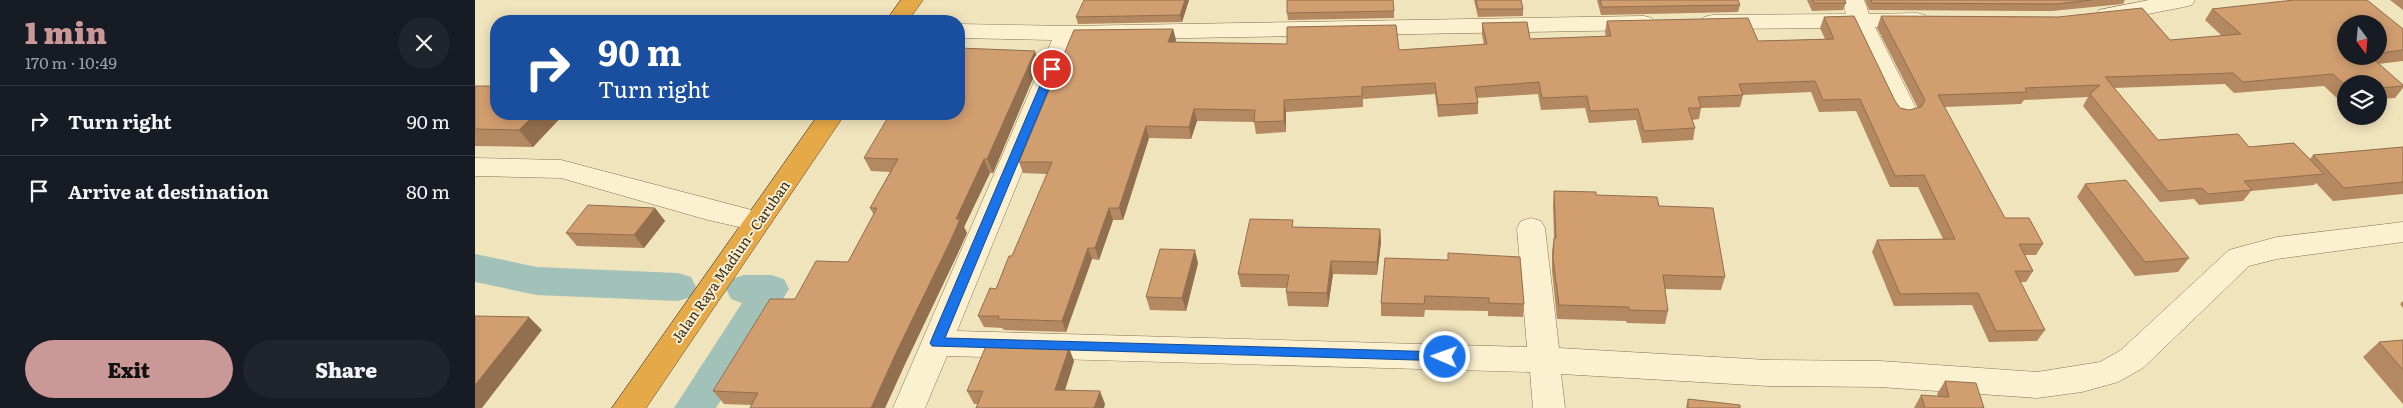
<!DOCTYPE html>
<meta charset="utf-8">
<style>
body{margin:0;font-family:Literata,serif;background:#20242c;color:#f1f3f6;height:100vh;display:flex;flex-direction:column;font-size:19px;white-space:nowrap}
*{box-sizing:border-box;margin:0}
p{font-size:16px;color:#9ea1a6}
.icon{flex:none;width:28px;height:28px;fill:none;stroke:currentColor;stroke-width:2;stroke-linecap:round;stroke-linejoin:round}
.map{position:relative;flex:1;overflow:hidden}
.details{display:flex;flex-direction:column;background:#171b24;width:475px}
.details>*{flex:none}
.top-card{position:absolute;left:15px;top:15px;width:475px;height:105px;border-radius:20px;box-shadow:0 2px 12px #0003;background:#1a4fa0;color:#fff;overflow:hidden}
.needle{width:32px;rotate:164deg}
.fabs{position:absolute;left:1862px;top:15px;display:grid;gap:10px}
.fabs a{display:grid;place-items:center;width:50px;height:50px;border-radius:50%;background:#171b24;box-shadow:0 2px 12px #0003;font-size:25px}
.pin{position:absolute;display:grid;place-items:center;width:42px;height:42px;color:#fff;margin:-21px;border:2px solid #fff;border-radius:50%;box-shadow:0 1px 5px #0007}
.me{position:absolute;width:55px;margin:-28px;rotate:272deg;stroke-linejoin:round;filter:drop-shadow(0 0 4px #0008)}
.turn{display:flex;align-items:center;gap:18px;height:105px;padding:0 25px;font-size:22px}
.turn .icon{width:65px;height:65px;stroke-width:2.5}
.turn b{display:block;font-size:35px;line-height:42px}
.round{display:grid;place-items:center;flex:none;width:52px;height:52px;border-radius:26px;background:#20242c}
.head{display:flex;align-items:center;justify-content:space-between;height:85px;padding:0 25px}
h1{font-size:30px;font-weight:800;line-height:38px;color:#ca9897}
.cta{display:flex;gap:10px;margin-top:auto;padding:10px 25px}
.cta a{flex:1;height:58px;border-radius:30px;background:#ca9897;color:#111;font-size:20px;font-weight:800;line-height:58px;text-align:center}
.cta a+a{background:#20242c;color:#f1f3f6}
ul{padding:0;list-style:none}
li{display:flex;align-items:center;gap:15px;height:70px;padding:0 25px;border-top:1px solid #363941}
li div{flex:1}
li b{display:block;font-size:19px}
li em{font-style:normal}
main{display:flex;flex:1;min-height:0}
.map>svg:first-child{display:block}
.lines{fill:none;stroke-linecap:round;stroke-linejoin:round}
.canal{fill:#a1c1b9;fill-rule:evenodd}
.minor-casing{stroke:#897355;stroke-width:1}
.highway-casing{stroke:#56412a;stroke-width:1}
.minor{fill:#fbf0d0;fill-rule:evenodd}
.highway{fill:#e6a947;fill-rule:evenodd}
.wall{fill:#b48860;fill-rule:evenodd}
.shaded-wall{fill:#926f4e}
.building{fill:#d19e70;stroke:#926f4e}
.route{fill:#1a73e8;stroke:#114b97}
.labels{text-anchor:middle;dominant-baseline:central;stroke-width:4;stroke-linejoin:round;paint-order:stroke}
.street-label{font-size:14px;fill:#372a1b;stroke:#f7edcd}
</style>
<main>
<section class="details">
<div class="head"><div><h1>1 min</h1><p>170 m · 10:49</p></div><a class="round"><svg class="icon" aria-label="close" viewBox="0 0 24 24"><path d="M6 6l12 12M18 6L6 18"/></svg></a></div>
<ul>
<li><svg class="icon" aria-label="right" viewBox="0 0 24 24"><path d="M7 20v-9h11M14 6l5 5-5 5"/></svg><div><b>Turn right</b></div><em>90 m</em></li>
<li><svg class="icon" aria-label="arrive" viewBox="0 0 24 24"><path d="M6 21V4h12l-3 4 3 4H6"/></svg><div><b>Arrive at destination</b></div><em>80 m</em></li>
</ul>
<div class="cta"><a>Exit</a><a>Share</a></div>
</section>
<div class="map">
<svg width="1928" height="408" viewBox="0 0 1928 408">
<rect width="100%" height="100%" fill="#f0e4bd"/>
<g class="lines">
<!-- canal -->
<g class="canal">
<path d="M0 254 62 267 203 273 216 277 221 287 216 297 203 301 62 295 0 282Z"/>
<path d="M269 275H296L309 279 314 289 241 408H199L267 303 256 299 251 289 256 279Z"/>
</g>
<!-- minor casing -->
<g class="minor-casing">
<g id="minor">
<path d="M1367 0H1389L1394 14 1442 13 1450 15 1453 20 1450 25 1400 27 1443 112 1439 118 1430 120 1421 118 1377 28 1237 29 1229 27 1226 22 1229 17 1237 15 1371 14Z"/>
<path d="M1674 0H1720L1717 5 1709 7 1632 22 1624 20 1621 15 1624 10Z"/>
<path d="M1169 16 1177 18 1181 23 1177 28 1169 30 601 40 482 331 1052 347 1042 228 1046 221 1056 218 1066 221 1070 228 1084 348 1293 360 1405 361 1562 372 1625 362 1646 350 1754 250 1802 237 1928 222V242L1802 259 1774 266 1668 368 1643 382 1607 392 1562 398 1405 387 1293 386 1086 374 1090 408H1058L1055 372 472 356 450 408H418L577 40 484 38V24L592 26Z"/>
<path d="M0 158 86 160 292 214 296 221 292 228 282 231 233 220 86 178 0 176Z"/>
</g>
</g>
<!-- highway casing -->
<g class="highway-casing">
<g id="highway">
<path d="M426 0H448L433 21H411Z"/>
<path d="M344 114H370L171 408H137Z"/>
</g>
</g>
<!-- minor -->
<use href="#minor" class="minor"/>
<!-- highway -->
<use href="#highway" class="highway"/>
</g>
<!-- wall -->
<g class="wall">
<path d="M714 0 707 22 603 24 601 17Z"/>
<path d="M999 0H1046L1048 9V16L1003 17Z"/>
<path d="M1122 0H1263L1265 5 1263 12 1126 15Z"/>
<path d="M1332 0H1370L1371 3 1368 10 1337 11Z"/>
<path d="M1390 0H1650L1648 4 1577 11 1394 10Z"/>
<path d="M1819 0H1892L1928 29V61L1903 64 1928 85V88L1920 98 1904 99V84H1871V102H1866L1849 86 1759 93 1750 84 1639 88 1683 140 1763 134 1774 147 1819 143 1835 159 1838 155 1928 147V194L1858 201 1841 183 1839 185 1776 191 1768 201 1724 205 1719 199 1685 202 1608 106 1613 97 1549 100 1546 104 1469 107 1530 218H1554L1568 244 1561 255H1550L1558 271 1551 282H1545L1570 330 1562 341 1514 342 1497 305 1419 306 1397 252 1402 240 1468 239 1443 187H1415L1381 111 1344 112 1336 92 1268 95 1265 107 1226 108 1224 119 1217 120 1220 128 1218 140 1167 143 1161 120 1114 123 1110 108 1066 110 1063 94 1002 98 1003 103V114L963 117 960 94 888 99V107L811 112V132L781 134 779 122 722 121 716 139 674 138 648 220H638L624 260 617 259 591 332 529 330 527 328 509 327 503 316 515 288 521 289 534 256H537L572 174 548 173 544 162 599 30 698 29 701 40 700 42 812 44V27L921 25 924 50 1009 45 1007 35V23L1052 22 1055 39 1131 37 1130 32 1132 21 1273 18 1283 41 1350 39 1345 28 1349 17 1379 16 1420 101 1425 108 1434 110 1443 108 1402 28 1406 16 1583 17 1667 8 1695 40 1747 36 1730 20 1737 9ZM1871 24H1904V56H1871Z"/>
<path d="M1915 0H1928V10Z"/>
<path d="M919 11V18L813 20 812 13Z"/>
<path d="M564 64 518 173H515L489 227 492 233 482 255 430 364 410 408H275L276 405 249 404 238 391 320 299 373 262 399 215 395 208 415 172 396 171 389 158Z"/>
<path d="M0 86 21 114H89L58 147 0 146Z"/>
<path d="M1610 184 1714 258 1703 272 1660 276 1602 197Z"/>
<path d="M1079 191 1121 195 1184 206 1250 277 1246 290 1190 289 1193 311 1190 324 1152 323 1151 321 1082 319 1077 271V251L1079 238 1078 205Z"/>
<path d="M180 208 190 221 169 248 102 246 91 233Z"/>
<path d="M819 227 905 229 906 242 902 275 858 274 853 307 813 306 811 292 812 288 766 287 763 274Z"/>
<path d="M910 258 1049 304 1048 317 1013 316V311L950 310 949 317 906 316V303Z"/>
<path d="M723 263 711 311 675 310 671 297Z"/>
<path d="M1928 301V308L1925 304Z"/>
<path d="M1928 340V404L1888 357 1904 342Z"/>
<path d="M599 361 590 390 630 404H499L492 391Z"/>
<path d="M1470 381 1509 408 1463 396 1462 394Z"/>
<path d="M1446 395 1450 408H1439Z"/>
<path d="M1213 399 1265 408H1211Z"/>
</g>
<!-- shaded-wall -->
<g class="shaded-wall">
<path d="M710 0H714L707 22 705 15Z"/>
<path d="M698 29 701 40 696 54 693 42Z"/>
<path d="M560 51 564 64 518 173 512 159Z"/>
<path d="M809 100 811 112V132L809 121Z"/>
<path d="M719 109 722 121 716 139 714 127Z"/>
<path d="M60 114H89L58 147 44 130Z"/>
<path d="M671 126 674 138 648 220 644 208Z"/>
<path d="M509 159 515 173 489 227 492 233 482 255 430 364 410 408H396L481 219Z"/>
<path d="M180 208 190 221 169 248 159 235Z"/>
<path d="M634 208 638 220 624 260 620 248Z"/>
<path d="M905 229 906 242 902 275V262Z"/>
<path d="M613 248 617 259 591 332 587 321Z"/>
<path d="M720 250 723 263 711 311 707 298Z"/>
<path d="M856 261 858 274 853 307 852 293Z"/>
<path d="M54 317 67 330 7 408H0V385Z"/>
<path d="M594 348 599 361 586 403 580 390Z"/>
<path d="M625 391 630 404 629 408H619Z"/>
</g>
<!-- building -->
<g class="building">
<path d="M609 0H710L705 15 601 17Z"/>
<path d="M812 0H918L919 11 812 13Z"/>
<path d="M1001 0H1046L1048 9H1003Z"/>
<path d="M1125 0H1263L1265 5 1127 7Z"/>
<path d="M1338 0H1370L1371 3H1339Z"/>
<path d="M1396 0H1617L1581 4 1397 3Z"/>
<path d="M1819 0H1892L1928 29V50L1904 53V24H1871V56H1895L1928 85V86L1904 88V84H1871V86L1858 74 1768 82 1758 73 1630 77 1683 140 1763 134 1774 147 1819 143 1849 174 1769 181 1777 190 1733 194 1727 188 1693 191 1615 94 1625 85 1550 88 1552 92 1463 95 1530 218H1554L1568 244H1544L1558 271H1540L1570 330 1521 331 1503 293 1425 294 1402 240 1480 239 1449 175 1420 176 1385 99 1348 100 1340 81 1264 84 1268 95 1223 97 1226 108H1213L1220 128 1169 131 1163 109 1115 111 1112 96 1067 98 1064 82 1000 87 1003 103 963 105 960 83 887 87V96L809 100V121L779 122 780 110 719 109 714 127 671 126 644 208H634L620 248H613L587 321 523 319 524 316H503L515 288 521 289 534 256H537L577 162H544L599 30 698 29 693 42 812 44V27L921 25 924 50 1012 44 1007 23 1052 22 1055 39 1136 36 1132 21 1273 18 1283 41 1359 39 1349 17 1379 16 1420 101 1425 108 1434 110 1446 107 1450 100 1406 16 1583 17 1667 8 1695 40 1766 34 1737 9Z"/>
<path d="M484 48 560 51 512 159H509L481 219H485L475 242 422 351 396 408H275L283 393 238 391 295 299H320L341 261 373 262 402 208H395L423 159 389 158 415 114H484Z"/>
<path d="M0 86H21V114H60L44 130 0 129Z"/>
<path d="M1928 147V182L1869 188 1838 155Z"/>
<path d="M1651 180 1714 258 1670 262 1610 184Z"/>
<path d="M1079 191 1121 192V195L1182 197 1184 206 1238 208 1250 277 1188 275 1193 311 1154 310V307L1084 305 1078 258 1079 238H1081Z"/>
<path d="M113 205 180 208 159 235 91 233Z"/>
<path d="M775 219 818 220 817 227 905 229 902 262 856 261 852 293 811 292 814 275 763 274Z"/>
<path d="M685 249 720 250 707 298 671 297Z"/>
<path d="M973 253 1045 257 1049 304 1014 303V298L950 296 949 304 906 303 910 258 973 260Z"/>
<path d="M0 316 54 317 0 385Z"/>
<path d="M1928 340V370L1904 342Z"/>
<path d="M511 346 594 348 580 390 625 391 619 408H501L508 391H492Z"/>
<path d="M1470 381 1501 383 1509 408H1450L1446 395 1474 397Z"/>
<path d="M1213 399 1265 405V408H1213Z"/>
</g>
<!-- route -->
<path class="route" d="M577 66 582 69 470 338 970 352 975 354 976 357 975 361 457 346 455 343 572 69Z"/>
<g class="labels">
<!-- street labels -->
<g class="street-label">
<text transform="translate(255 261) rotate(-55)">Jalan Raya Madiun - Caruban</text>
</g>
</g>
</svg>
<div class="fabs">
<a><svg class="needle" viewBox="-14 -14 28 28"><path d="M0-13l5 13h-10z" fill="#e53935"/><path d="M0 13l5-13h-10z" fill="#9ea1a6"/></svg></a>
<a><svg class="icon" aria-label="layers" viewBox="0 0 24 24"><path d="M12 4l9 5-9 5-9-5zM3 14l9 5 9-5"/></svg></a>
</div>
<div class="pin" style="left:577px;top:69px;background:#d93025"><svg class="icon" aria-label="arrive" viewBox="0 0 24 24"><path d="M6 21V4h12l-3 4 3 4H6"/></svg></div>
<svg class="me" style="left:970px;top:357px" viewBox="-20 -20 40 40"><circle r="17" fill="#1a73e8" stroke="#fff" stroke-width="3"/><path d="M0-11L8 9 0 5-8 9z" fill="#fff"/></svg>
<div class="top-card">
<div class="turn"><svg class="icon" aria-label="right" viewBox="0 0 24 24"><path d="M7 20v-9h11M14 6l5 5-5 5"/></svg><div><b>90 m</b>Turn right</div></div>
</div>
</div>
</main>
